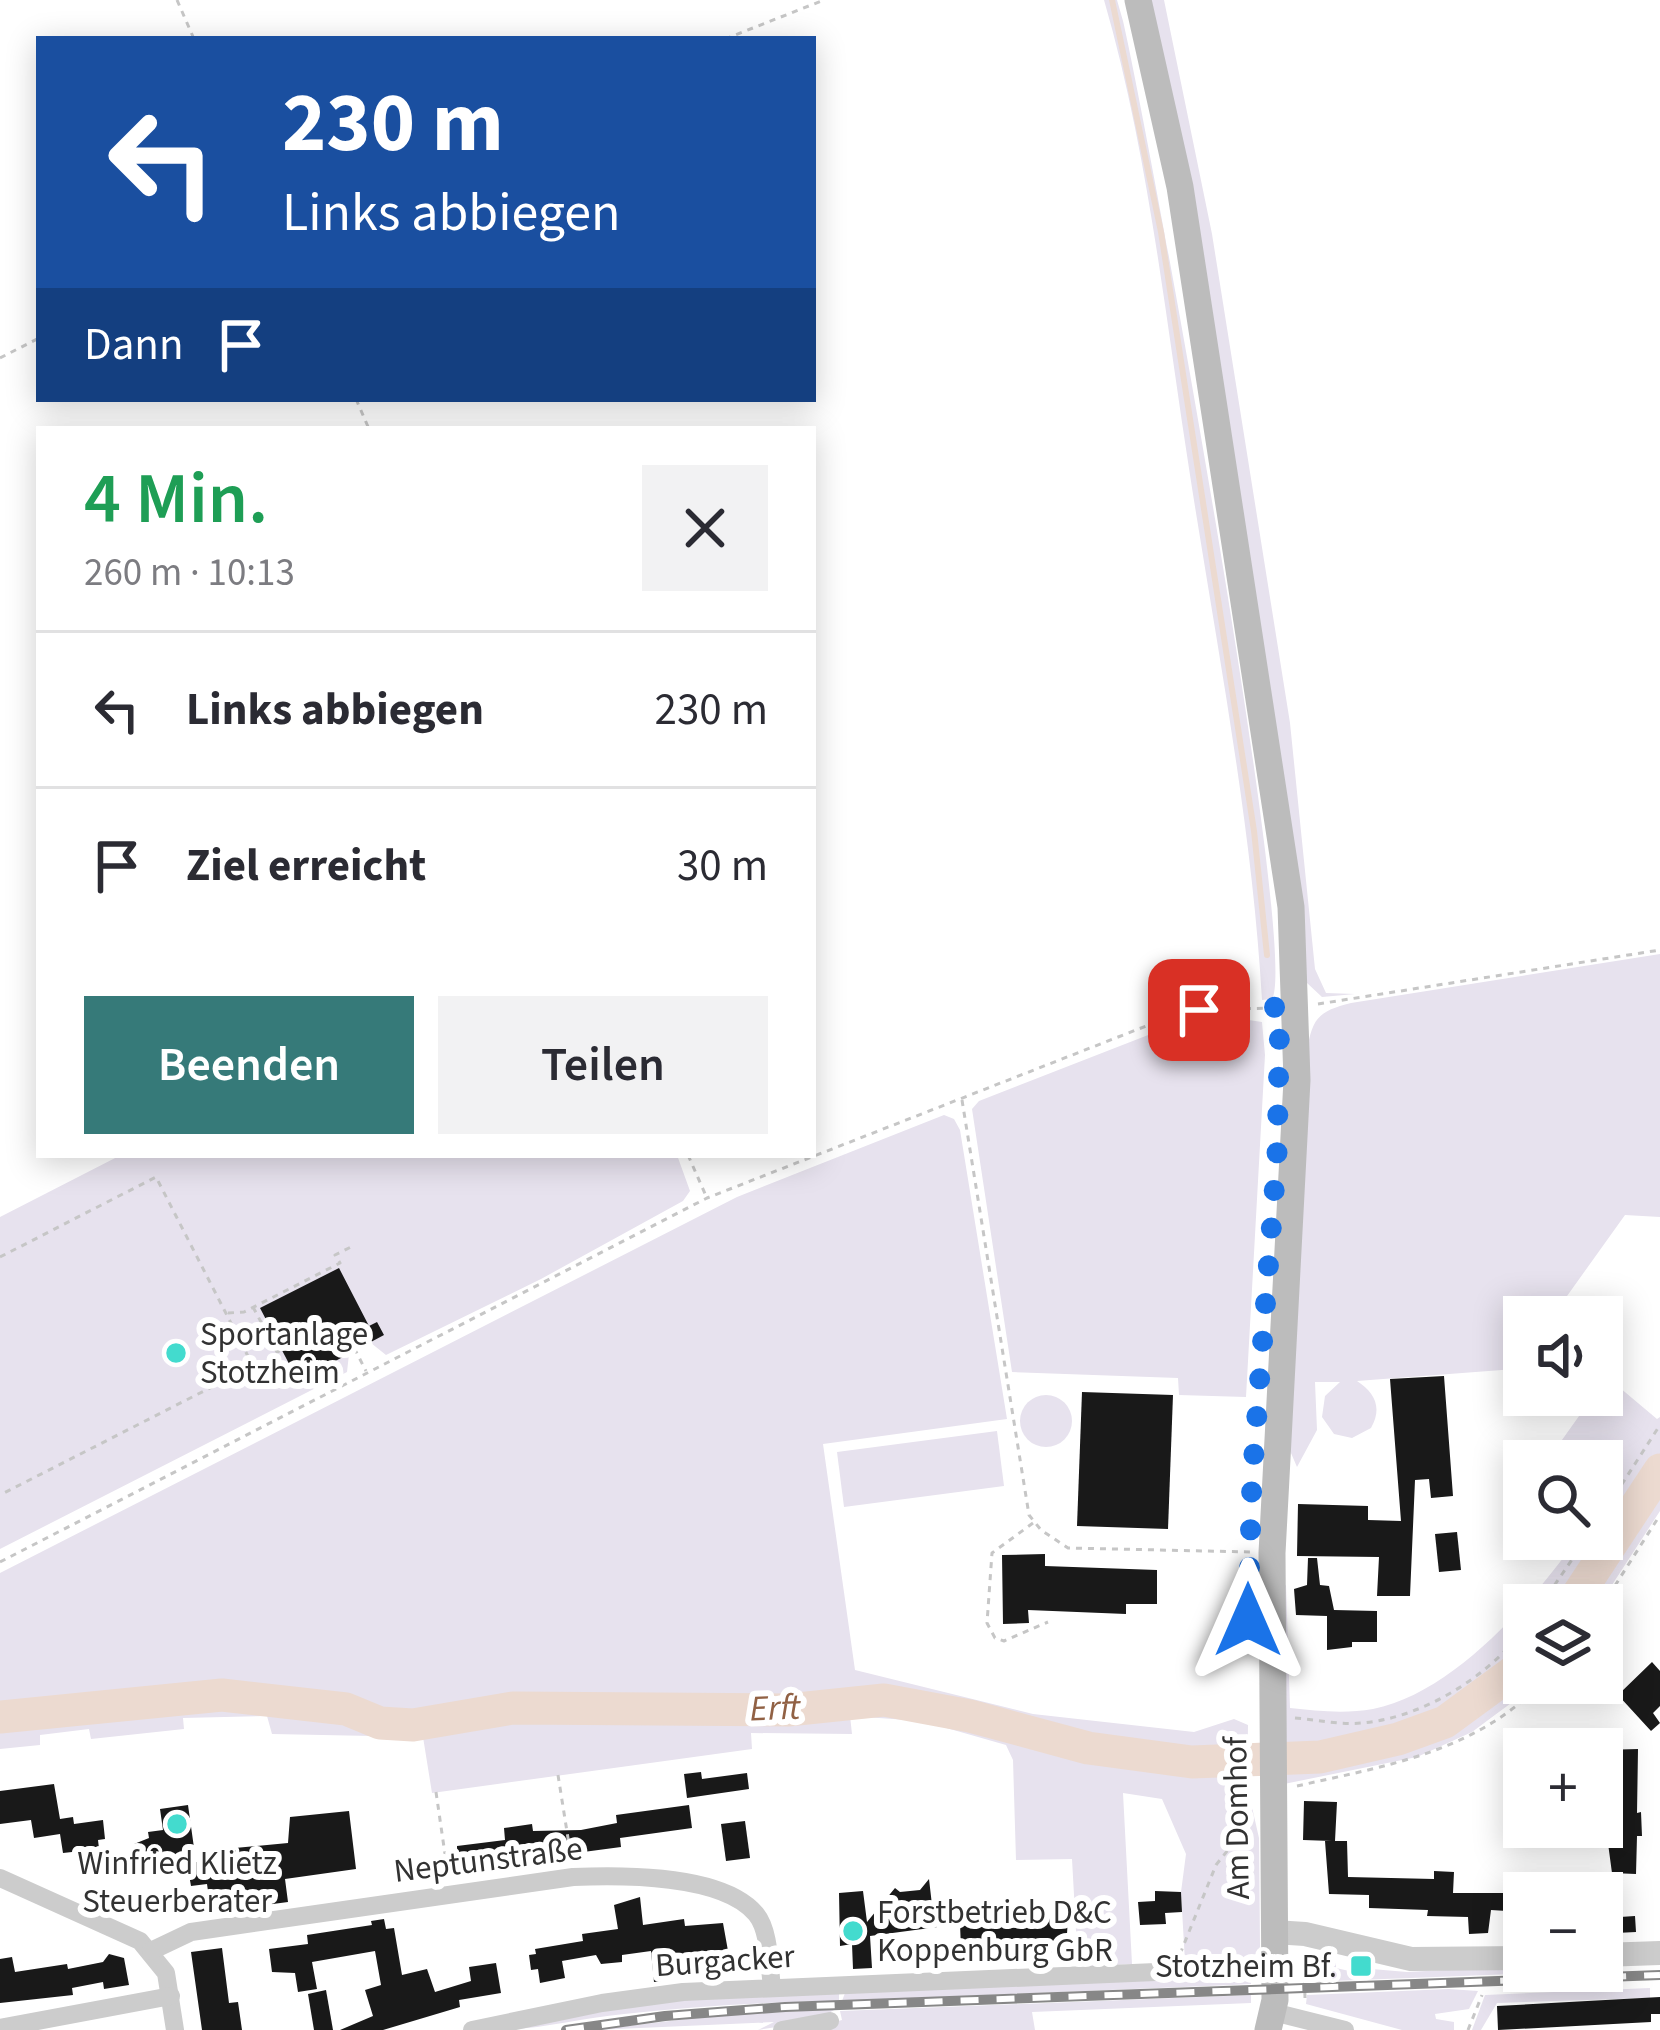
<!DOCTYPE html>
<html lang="de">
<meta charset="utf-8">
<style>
body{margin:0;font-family:"Source Sans 3",sans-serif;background:#f2f2f3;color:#2b2b33;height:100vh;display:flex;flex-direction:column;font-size:45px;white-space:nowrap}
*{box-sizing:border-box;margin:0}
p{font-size:39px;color:#7c7c81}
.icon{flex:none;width:66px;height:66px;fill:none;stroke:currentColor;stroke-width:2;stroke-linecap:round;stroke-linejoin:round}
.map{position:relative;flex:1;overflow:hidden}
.details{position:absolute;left:36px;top:426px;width:780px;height:732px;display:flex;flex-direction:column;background:#fff;border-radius:0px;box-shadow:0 6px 30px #0003}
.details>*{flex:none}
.top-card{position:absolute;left:36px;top:36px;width:780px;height:366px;border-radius:0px;box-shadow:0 6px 30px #0003;background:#1a4fa0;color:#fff;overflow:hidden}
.buttons{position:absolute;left:1503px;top:1296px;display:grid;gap:24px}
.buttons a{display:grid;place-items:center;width:120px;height:120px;border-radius:0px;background:#fff;box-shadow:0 6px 30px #0003;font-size:60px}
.pin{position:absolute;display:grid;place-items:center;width:102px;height:102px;color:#fff;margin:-51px;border-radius:24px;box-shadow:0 6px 18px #0006}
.me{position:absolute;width:132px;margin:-66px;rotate:0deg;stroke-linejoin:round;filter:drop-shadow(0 0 9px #0008)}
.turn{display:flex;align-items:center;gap:42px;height:252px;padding:0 48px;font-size:54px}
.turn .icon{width:156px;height:156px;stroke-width:2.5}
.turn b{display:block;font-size:84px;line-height:102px}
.then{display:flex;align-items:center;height:114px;padding:0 48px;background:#0003;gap:24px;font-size:45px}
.round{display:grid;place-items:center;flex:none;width:126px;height:126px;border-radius:0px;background:#f2f2f3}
.overview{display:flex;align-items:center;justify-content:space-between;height:204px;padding:0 48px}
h1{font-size:72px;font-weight:600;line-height:90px;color:#1e9e55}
.button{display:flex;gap:24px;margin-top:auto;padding:24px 48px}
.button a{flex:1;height:138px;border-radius:0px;background:#367a79;color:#fff;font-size:48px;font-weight:600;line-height:138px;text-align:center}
.button a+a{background:#f2f2f3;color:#2b2b33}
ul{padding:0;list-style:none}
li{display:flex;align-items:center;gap:36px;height:156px;padding:0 48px;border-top:3px solid #e1e1e2}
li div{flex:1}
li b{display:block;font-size:45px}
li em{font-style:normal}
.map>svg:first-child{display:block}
.green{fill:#e7e2ee}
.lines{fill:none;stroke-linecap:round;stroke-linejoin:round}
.stream{stroke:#ecdad0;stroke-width:6}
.river{stroke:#ecdad0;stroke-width:33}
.building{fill:#191919}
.path{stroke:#c6c6c6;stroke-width:3;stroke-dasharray:6 6;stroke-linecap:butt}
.minor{stroke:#ccc;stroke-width:18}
.tertiary{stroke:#ccc;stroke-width:24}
.secondary{stroke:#bcbcbc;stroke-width:27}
.rail-casing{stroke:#878787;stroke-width:10}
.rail{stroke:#fff;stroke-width:6;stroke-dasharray:18;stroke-linecap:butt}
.route{stroke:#1a73e8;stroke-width:21;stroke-dasharray:0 37.8}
.poi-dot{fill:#43dbce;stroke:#fff;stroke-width:4.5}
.labels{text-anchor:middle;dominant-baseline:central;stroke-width:12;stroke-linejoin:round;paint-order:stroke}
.poi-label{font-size:33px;fill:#323232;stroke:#fff;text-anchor:start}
.street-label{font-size:33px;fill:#323232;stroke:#fff}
.water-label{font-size:36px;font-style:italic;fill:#916144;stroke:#fff}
</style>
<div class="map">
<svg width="1660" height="2030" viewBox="0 0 1660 2030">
<rect width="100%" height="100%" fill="#fff"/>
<!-- green -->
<g class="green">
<path d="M1104 0H1117L1123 21C1148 128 1300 953 1272 999L1262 1000C1252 824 1217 649 1190 475 1165 316 1149 155 1104 0Z"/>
<path d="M1147 0H1164L1212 234 1290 723 1315 969 1326 993 1355 994 1322 997 1307 983Z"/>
<path d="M1660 954V1217L1625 1215 1552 1317H1524V1356L1515 1369 1357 1381C1374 1392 1383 1407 1371 1428L1352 1438 1334 1434 1322 1417 1325 1396 1340 1382H1315L1317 1430 1297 1467 1285 1439 1307 1051C1312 1018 1319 1011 1351 1003Z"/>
<path d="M1215 1015 1262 1022 1265 1055 1246 1397 1179 1395 1178 1378 1012 1372 972 1109 979 1101 1179 1023Z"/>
<path d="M944 1115 954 1119 960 1130 1007 1419 823 1444 855 1670 1033 1714 1194 1732 1234 1719 1248 1725 1247 1785 1259 1838 1260 1947 1252 1960 1185 1962 1181 1892 1186 1854 1162 1799 1123 1793 1132 1964 1078 1967 1072 1859 1016 1860 1013 1760 1006 1745 922 1721 850 1716 852 1734 751 1733 752 1749 432 1793 423 1737 272 1734 267 1716 183 1718 184 1729 91 1739 89 1729 40 1735V1745L0 1749V1573L737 1197Z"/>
<path d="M121 1155H677L690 1191 683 1201 541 1279 386 1355 371 1343 349 1354 347 1372 0 1549V1217Z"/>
<path d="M1607 1377 1657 1419 1660 1417V1511L1599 1605H1524V1683H1538L1472 1732 1417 1757 1284 1784 1286 1766 1356 1756 1383 1737 1325 1750 1286 1751 1280 1586 1286 1585 1290 1708C1317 1711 1345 1714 1373 1709 1453 1693 1532 1602 1577 1539H1602V1461H1547L1594 1395H1602Z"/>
<circle cx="1046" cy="1421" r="26"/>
<path d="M997 1431 1004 1486 844 1507 837 1452Z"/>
<path d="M1309 1959 1336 1962V1968L1358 1973 1360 1968 1407 1972 1524 1966V1971H1594L1307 1982 1305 1962Z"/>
<path d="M1251 1976V1984L1232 1985 842 2001 845 1993Z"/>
<path d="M1650 1988V1998L1497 2003 1481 2030H1472L1485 1995Z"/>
<path d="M1449 1989 1478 1991 1469 2009 1435 2014 1436 2019 1454 2022V2030H1402L1306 2004 1307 1995Z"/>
<path d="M839 1991V2001C767 2002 695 2006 624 2014 580 2018 539 2030 495 2030L676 1999Z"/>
<path d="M1251 1995V2003L1032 2012 1035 2030H804L842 2020 840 2011Z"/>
<path d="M836 2009 814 2021 758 2030 774 2022 594 2030 712 2016Z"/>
</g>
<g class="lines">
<!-- stream -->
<g class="stream">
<path d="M1112 0 1161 232 1254 831 1267 955"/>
<path d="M1575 1600 1576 1605"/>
</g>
<!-- river -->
<g class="river">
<path d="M1571 1605 1660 1470"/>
<path d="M0 1717 222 1695 346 1709 380 1723 413 1725 513 1708 788 1710 884 1700 970 1716 1088 1748 1192 1762 1320 1757 1398 1739 1445 1722 1524 1664"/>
</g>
</g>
<!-- building -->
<g class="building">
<path d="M339 1268 369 1326 377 1322 384 1335 298 1381 260 1308Z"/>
<path d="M1444 1376 1453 1496 1431 1498 1429 1479 1415 1480 1410 1596H1377L1379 1557 1297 1556 1298 1504 1368 1506V1520L1401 1521 1390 1379Z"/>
<path d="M1082 1392 1173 1395 1168 1529 1077 1526Z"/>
<path d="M1457 1532 1461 1570 1439 1572 1435 1534Z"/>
<path d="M1045 1554V1566L1157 1570V1604H1126V1614L1028 1610 1029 1623 1003 1624 1002 1555Z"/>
<path d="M1308 1558H1317L1320 1585 1329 1586 1334 1610 1377 1611V1642H1352V1647L1327 1650V1616L1296 1615 1294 1589 1307 1585Z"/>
<path d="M1652 1662 1660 1671V1706L1653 1713 1660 1723 1651 1731 1618 1695Z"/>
<path d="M1638 1749 1637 1813 1641 1812 1642 1836H1637L1636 1874 1612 1873 1607 1836H1615L1617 1792 1602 1793V1750Z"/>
<path d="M701 1772 702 1779 747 1773 749 1789 687 1798 684 1774Z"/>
<path d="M54 1784 60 1819 73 1817 74 1824 103 1820 105 1839 98 1840 100 1857 82 1860 81 1851 63 1853 60 1834 34 1838 31 1820 0 1824V1791Z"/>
<path d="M1304 1801 1337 1802 1335 1841H1347L1348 1877 1434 1879V1871L1454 1872 1453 1893H1507V1911L1491 1910 1488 1933 1469 1934 1468 1917 1427 1916 1428 1910 1369 1908V1895L1329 1894 1325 1841H1332L1303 1840Z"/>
<path d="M188 1805 196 1862H203L237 1858 235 1848 288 1843 290 1817 349 1811 356 1869 285 1879 288 1902 211 1912 207 1884 191 1886 188 1869 137 1875 134 1844 149 1838 148 1832 163 1830 160 1809Z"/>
<path d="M689 1805 692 1828 620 1838 621 1847 500 1863 501 1867 395 1886 392 1865 457 1856V1846L505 1840 504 1828 532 1824 533 1831 581 1830 617 1823 616 1815Z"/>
<path d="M745 1821 750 1858 726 1861 721 1824Z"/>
<path d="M929 1879 932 1905 1010 1907 1011 1928 1043 1926V1918L1068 1917 1066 1951 1045 1953V1963L1022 1964 1021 1947 961 1949 960 1924 870 1936 872 1968 853 1969 852 1944 840 1946 839 1893 863 1891 867 1922 895 1888 900 1892 920 1890Z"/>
<path d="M1619 1882 1620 1917 1635 1916 1636 1932 1616 1933V1926L1602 1927V1883Z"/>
<path d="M1155 1891 1181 1892 1182 1912 1165 1913 1166 1924 1140 1925 1138 1902 1155 1901Z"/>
<path d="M640 1897 643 1925 684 1919 685 1926 723 1923 730 1962 710 1964 707 1957 667 1963 669 1980 654 1982 651 1951 622 1955V1962L601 1964 596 1955 562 1961 565 1978 540 1983 538 1969 531 1970 529 1955 536 1954 535 1949 583 1941 582 1934 618 1929 614 1905Z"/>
<path d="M384 1919 386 1929 394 1928 402 1975 427 1969 435 1992 471 1981 469 1967 496 1963 501 1993 459 2000 460 2007 383 2030H340L373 2016 365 1990 381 1985 375 1951 312 1962 317 1989 298 1992 295 1973 272 1972 269 1949 308 1944 307 1935 372 1925 371 1921Z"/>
<path d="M222 1948 229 2003 238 2002 242 2030H202L191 1952Z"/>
<path d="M109 1954 124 1958 129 1985 104 1989 103 1982 72 1988 73 1995 0 2003V1959L12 1957 15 1972 67 1964 68 1969 103 1962Z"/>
<path d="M326 1990 333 2030H314L308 1994Z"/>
<path d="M1660 1997V2014H1651V2022L1498 2030 1497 2006Z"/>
</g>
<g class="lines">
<!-- path -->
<g class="path">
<path d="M177 0 194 39"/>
<path d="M725 39 824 0"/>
<path d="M0 358 39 338"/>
<path d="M356 399 369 429"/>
<path d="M1318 1004 1660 950"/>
<path d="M962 1100 1029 1515 1041 1530 1068 1548 1252 1552"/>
<path d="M688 1155 706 1196"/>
<path d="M0 1257 156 1177 253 1366 0 1495"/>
<path d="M253 1307 277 1352 337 1327 347 1334 366 1371"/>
<path d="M228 1313 244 1312 340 1263 335 1255 351 1247"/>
<path d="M1602 1515 1660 1425"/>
<path d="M1033 1523 992 1553 987 1623 995 1638 1004 1641 1048 1622"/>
<path d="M0 1562 707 1198 1159 1021 1199 1010 1273 1008"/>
<path d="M1248 1587V1620"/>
<path d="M1541 1605 1586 1539"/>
<path d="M1602 1606 1660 1515"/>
<path d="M1295 1718C1318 1720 1340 1725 1362 1723 1422 1718 1488 1677 1524 1629"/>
<path d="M558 1775 571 1857"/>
<path d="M1297 1786C1385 1766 1476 1752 1541 1683"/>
<path d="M436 1792 448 1875"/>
<path d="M1180 1954 1216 1865 1251 1821"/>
<path d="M1304 1956 1305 1998"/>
<path d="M1468 2030 1482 1995"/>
</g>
<!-- minor -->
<g class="minor">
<path d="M0 1878 140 1941 166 1973 175 2030"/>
<path d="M151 1951 191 1932 573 1877C620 1875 723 1874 756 1914 770 1931 769 1966 772 1987"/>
<path d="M1273 2012 1345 2030"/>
<path d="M0 2028 171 1996"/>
<path d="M472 2030 602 2003 683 1992 1274 1967"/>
<path d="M782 2030 830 2021"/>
</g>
<!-- tertiary -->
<g class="tertiary">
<path d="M1274 1932 1305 1934 1411 1959 1524 1958"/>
<path d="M1602 1955 1660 1953"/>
</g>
<!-- secondary -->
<path class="secondary" d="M1138 0 1180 187 1291 907 1297 1080 1272 1553 1275 2000 1268 2030"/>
<!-- rail casing -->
<g class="rail-casing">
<path id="rail" d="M566 2030 665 2016 785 2007 1660 1975"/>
</g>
<!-- rail -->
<use href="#rail" class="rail"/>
</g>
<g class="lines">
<!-- route -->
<path class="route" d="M1199 1010 1280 1007 1277 1154 1252 1479 1248 1620"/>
</g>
<!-- markers -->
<g class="poi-dot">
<circle cx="176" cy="1353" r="12"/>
<circle cx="177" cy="1824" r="12"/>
<circle cx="853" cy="1931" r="12"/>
<rect x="1349" y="1954" width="24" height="24" rx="6"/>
</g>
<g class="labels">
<!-- poi labels -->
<g class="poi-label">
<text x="200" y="1334">Sportanlage<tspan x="200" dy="38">Stotzheim</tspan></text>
<text x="177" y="1863" text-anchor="middle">Winfried Klietz<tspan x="177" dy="38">Steuerberater</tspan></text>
<text x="877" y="1912">Forstbetrieb D&amp;C<tspan x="877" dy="38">Koppenburg GbR</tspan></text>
<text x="1337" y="1966" text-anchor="end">Stotzheim Bf.</text>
</g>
<!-- street labels -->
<g class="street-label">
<text transform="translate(1237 1818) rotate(-91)">Am Domhof</text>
<text transform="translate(488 1860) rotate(-7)">Neptunstraße</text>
<text transform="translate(725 1961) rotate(-4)">Burgacker</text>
</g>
<!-- water labels -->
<g class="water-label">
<text transform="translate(775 1708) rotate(-2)">Erft</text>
</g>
</g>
</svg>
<div class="buttons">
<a><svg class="icon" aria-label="sound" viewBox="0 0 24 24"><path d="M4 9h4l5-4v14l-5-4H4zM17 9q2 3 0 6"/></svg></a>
<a><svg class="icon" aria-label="search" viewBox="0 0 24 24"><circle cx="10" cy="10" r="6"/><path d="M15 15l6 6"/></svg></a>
<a><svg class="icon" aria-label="layers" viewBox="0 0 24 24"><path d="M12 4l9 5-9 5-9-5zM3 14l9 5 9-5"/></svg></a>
<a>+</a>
<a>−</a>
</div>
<div class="pin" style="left:1199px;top:1010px;background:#d93025"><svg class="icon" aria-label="arrive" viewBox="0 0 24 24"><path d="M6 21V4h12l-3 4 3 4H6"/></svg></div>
<svg class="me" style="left:1248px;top:1620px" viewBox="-20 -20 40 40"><path d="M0-17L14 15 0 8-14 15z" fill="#1a73e8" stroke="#fff" stroke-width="4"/></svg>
<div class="top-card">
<div class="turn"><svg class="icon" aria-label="left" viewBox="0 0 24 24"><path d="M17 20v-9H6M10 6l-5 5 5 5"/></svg><div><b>230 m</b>Links abbiegen</div></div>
<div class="then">Dann<svg class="icon" aria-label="arrive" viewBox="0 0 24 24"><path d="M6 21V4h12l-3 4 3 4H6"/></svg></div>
</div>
<section class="details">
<div class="overview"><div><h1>4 Min.</h1><p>260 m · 10:13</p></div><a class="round"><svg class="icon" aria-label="close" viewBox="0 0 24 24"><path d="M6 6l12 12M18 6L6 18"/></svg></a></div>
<ul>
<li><svg class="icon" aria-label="left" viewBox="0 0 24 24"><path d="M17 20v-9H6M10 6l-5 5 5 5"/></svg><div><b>Links abbiegen</b></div><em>230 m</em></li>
<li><svg class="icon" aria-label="arrive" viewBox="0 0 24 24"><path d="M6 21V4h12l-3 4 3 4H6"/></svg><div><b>Ziel erreicht</b></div><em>30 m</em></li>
</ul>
<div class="button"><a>Beenden</a><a>Teilen</a></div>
</section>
</div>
